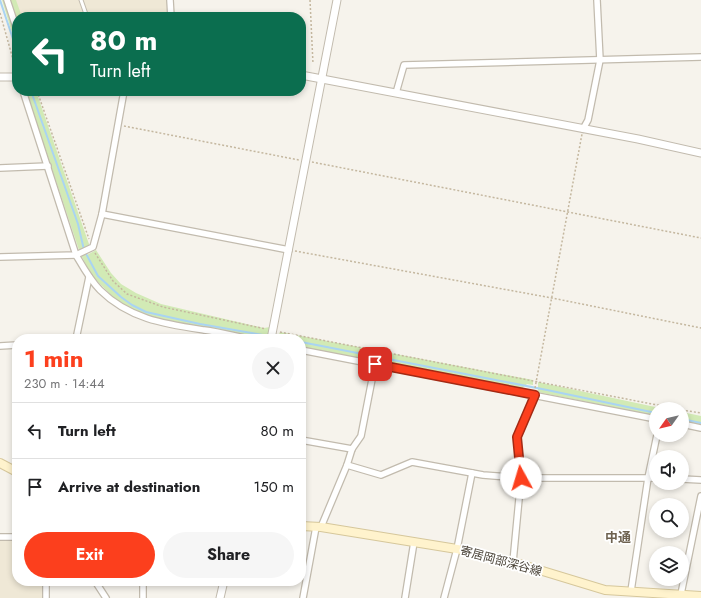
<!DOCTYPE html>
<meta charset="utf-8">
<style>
body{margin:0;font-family:Jost,"Noto Sans JP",sans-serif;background:#f6f6f6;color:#202124;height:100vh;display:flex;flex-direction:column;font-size:15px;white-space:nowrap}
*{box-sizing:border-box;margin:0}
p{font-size:13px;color:#757577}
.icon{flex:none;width:22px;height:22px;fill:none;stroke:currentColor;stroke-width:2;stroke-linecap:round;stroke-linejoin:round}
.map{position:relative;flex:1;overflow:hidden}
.drawer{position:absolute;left:12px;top:334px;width:294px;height:252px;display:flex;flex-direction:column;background:#fff;border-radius:16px;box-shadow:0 2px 6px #0003}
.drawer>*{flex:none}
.banner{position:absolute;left:12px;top:12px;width:294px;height:84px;border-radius:16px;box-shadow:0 2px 6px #0003;background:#0b6e4f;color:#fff;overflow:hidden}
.needle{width:26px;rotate:236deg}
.controls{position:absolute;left:649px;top:402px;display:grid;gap:8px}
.controls a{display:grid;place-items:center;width:40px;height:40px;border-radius:50%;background:#fff;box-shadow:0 2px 6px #0003;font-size:20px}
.pin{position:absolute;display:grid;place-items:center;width:34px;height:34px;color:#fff;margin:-17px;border-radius:8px;box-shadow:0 2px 6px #0006}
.me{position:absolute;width:44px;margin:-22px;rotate:354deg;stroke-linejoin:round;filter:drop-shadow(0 0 3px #0008)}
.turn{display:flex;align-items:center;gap:14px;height:84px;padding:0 12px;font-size:18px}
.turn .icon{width:52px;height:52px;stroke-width:2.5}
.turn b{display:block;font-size:28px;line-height:34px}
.round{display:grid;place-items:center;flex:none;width:42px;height:42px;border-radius:21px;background:#f6f6f6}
.head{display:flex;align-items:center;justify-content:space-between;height:68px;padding:0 12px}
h1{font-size:24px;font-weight:700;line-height:30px;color:#fc3f1d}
.button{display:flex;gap:8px;margin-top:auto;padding:8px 12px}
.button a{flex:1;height:46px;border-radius:24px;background:#fc3f1d;color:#fff;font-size:16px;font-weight:700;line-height:46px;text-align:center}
.button a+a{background:#f6f6f6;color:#202124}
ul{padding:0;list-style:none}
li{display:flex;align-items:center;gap:12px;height:56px;padding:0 12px;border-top:1px solid #e0e0e0}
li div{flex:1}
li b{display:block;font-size:15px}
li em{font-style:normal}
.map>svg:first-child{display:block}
.education{fill:#efe8d6}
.green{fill:#d2eab5}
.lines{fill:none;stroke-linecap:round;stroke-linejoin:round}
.stream{stroke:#a9d4f2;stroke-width:2}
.service-casing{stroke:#c2bbae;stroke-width:5}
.minor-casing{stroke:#c2bbae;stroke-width:8}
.tertiary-casing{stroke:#c2bbae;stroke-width:9}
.secondary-casing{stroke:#d6c79b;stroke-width:10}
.path{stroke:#c4b79f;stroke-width:1.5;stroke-dasharray:2 2;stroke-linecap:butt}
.service{stroke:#fff;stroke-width:3}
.minor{stroke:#fff;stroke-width:5.5}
.tertiary{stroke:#fff;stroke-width:7}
.secondary{stroke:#fff3cd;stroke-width:8}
.route-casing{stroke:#a42913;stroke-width:10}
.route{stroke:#fc3f1d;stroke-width:7}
.labels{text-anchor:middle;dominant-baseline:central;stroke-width:3.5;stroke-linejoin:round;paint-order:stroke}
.street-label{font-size:12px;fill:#4b4439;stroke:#fff}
.neighbourhood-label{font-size:13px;font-weight:bold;fill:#6e6250;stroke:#fff}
</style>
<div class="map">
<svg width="701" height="598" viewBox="0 0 701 598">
<rect width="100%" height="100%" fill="#f6f3ec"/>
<!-- education -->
<g class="education">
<path d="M12 0H168V17H17Z"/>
<path d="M0 540H17V581H44V598H0Z"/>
</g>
<!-- green -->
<g class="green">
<path d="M2 0H16L22 17H17V49Z"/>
<path d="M26 91H36L90 247 85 250 87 255 96 250 111 273 121 284 136 293 161 304 264 328 270 327 267 339H259L219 330 157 320 132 310 118 302 91 275 80 253Z"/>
<path d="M280 332 533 380V385L527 384 520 390 301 347V339H277Z"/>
<path d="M538 382 660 408V409H656V416L538 392Z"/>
<path d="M682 412 701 416V425L682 422Z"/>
</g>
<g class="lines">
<!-- stream -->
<g class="stream">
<path d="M0 0 17 51"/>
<path d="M31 91 78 224 84 250 98 276 121 297 132 305 146 312 200 324 269 336"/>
<path d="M273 337 284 339"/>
<path d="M301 342 547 390 656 413"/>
<path d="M682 419 701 423"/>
</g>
<!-- service casing -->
<g class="service-casing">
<path id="service" d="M81 0 87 17"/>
</g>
<!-- minor casing -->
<g class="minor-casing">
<g id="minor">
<path d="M7 0 17 30"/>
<path d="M170 0 171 17"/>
<path d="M23 91 76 255C83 267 90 280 100 290 129 319 165 324 204 330 219 332 234 336 249 339"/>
<path d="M396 93 404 65 701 57"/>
<path d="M583 129 588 120 600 60 597 0"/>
<path d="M0 168 48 166"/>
<path d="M102 214 289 250"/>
<path d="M0 257 76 255 93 247 102 214 124 91"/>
<path d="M76 339 89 277"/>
<path d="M0 346 17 345"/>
<path d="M301 350 656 419"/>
<path d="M682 424 701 428"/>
<path d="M301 440 352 449"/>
<path d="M347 465 381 475 412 462 483 475 521 478H656"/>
<path d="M682 479 701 480"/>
<path d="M321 527 347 465 352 449 361 436 375 364"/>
<path d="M0 537H17"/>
<path d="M513 562 521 478 517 437 535 395"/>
<path d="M95 581 106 598"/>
<path d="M631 591 648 478 657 435"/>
<path d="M681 594 701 496"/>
<path d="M46 598V581"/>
<path d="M143 598V581"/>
<path d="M303 598 316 527"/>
<path d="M405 598 414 542"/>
<path d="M444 598 457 549 472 473"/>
</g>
</g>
<!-- tertiary casing -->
<g class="tertiary-casing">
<g id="tertiary">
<path d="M301 75 638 139 701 153"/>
<path d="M0 77H17"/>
<path d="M271 339 337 0"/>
<path d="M220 598 224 581"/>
</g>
</g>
<!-- secondary casing -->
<g class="secondary-casing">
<g id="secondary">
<path d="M0 463 17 472"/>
<path d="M301 526 321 527 457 549 513 562 605 590 701 596"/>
</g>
</g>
<!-- path -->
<g class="path">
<path d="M310 0 313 64"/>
<path d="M0 13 16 70"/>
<path d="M37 91 89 239"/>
<path d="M124 126 299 160"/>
<path d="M312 162 701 238"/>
<path d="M295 251 552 298 701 328"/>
<path d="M95 253 113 281 127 294 163 307 266 329"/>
<path d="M280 332 678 409"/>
<path d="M535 388 582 134"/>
<path d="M682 410 701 413"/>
</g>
<!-- service -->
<use href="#service" class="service"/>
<!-- minor -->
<use href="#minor" class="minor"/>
<!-- tertiary -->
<use href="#tertiary" class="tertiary"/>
<!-- secondary -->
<use href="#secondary" class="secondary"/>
</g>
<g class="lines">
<!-- route casing -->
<g class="route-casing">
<path id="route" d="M375 364 535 395 517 437 521 478"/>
</g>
<!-- route -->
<use href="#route" class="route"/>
</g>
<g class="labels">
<!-- street labels -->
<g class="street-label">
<text transform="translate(501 561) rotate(15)">寄居岡部深谷線</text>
</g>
<!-- neighbourhood labels -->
<g class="neighbourhood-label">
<text x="618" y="537">中通</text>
</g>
</g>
</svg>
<div class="controls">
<a><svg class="needle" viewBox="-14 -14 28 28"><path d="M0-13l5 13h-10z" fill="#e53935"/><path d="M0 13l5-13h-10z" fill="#757577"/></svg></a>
<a><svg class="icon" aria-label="sound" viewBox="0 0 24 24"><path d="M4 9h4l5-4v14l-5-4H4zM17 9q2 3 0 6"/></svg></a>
<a><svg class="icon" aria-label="search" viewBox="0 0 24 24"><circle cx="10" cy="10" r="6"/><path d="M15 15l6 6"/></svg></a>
<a><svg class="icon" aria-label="layers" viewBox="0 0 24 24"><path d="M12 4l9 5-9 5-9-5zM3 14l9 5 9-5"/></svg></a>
</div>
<div class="pin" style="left:375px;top:364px;background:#d93025"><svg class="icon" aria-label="arrive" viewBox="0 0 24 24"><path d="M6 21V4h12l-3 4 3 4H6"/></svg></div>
<svg class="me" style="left:521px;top:478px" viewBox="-20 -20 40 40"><circle r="19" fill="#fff"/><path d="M0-13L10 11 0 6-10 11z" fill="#fc3f1d"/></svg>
<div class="banner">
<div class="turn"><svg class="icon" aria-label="left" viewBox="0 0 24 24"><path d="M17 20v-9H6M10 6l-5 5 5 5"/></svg><div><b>80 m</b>Turn left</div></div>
</div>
<section class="drawer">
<div class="head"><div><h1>1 min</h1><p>230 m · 14:44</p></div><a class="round"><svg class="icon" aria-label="close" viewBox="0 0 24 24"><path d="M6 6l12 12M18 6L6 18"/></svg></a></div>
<ul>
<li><svg class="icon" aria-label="left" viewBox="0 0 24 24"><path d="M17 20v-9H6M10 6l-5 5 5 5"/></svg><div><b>Turn left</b></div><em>80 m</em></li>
<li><svg class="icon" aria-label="arrive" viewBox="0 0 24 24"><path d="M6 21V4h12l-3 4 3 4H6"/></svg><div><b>Arrive at destination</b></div><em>150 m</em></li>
</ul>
<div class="button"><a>Exit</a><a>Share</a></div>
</section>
</div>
